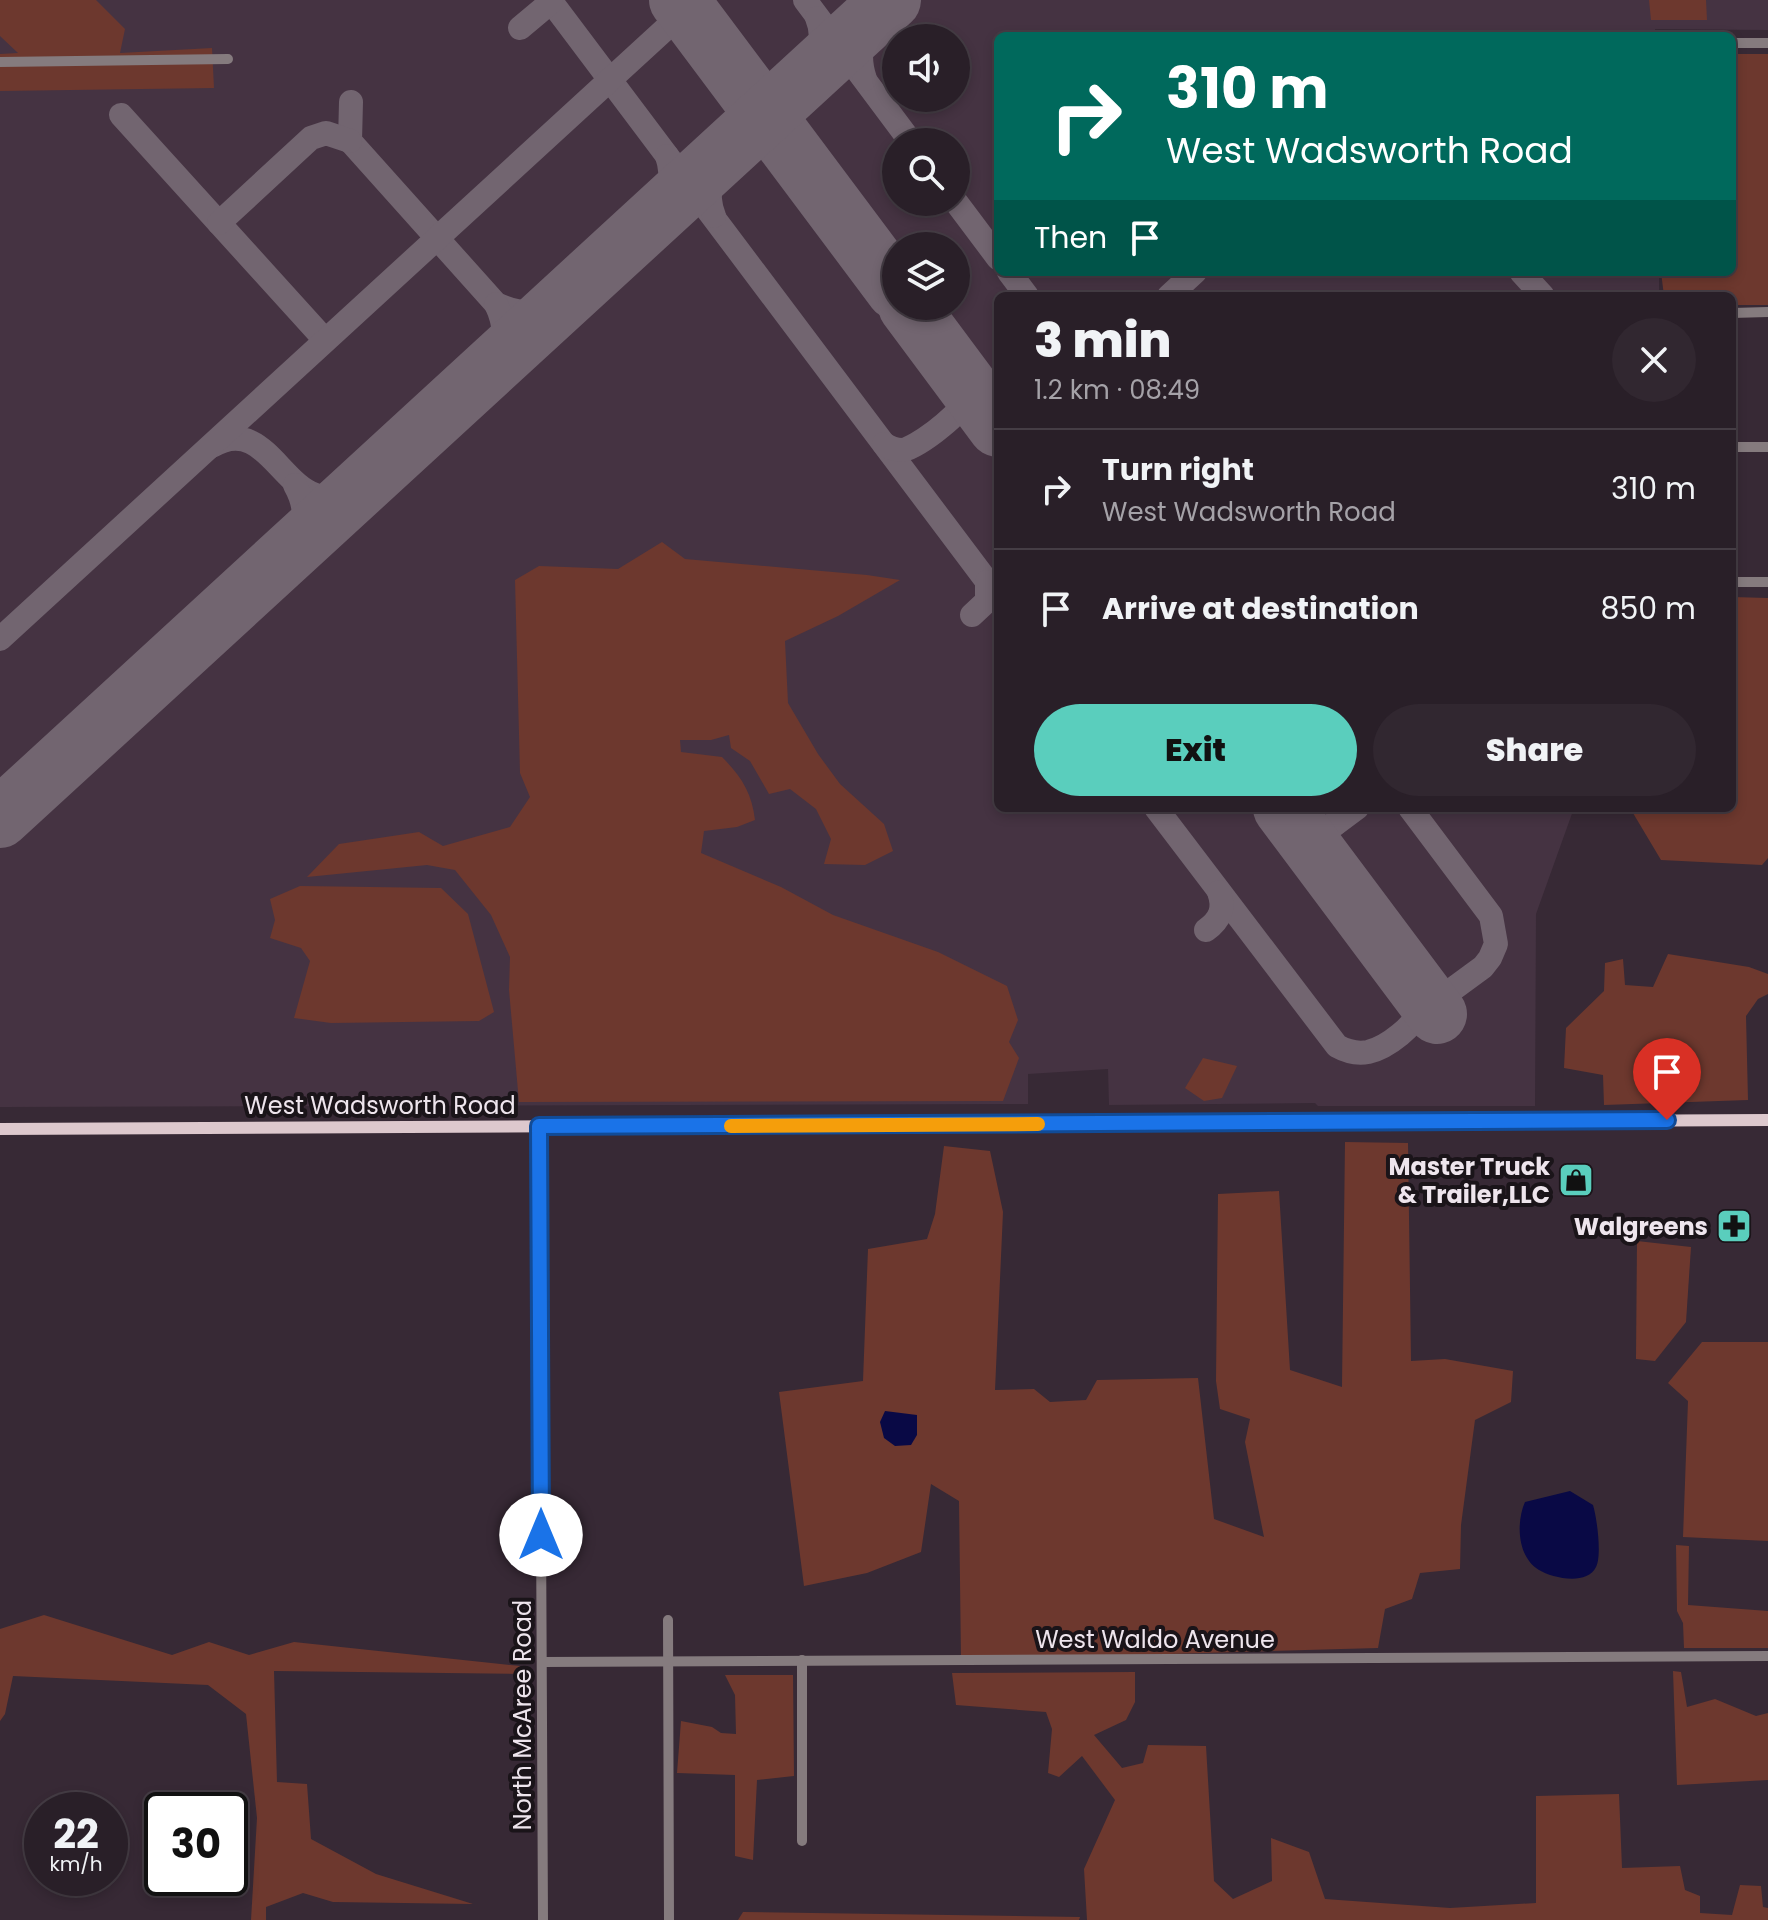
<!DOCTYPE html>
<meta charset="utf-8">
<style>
body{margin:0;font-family:Poppins,sans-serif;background:#312730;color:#f1f3f6;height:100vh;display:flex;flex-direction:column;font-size:30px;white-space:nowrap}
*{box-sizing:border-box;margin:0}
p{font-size:26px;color:#a5a2a8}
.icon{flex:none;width:44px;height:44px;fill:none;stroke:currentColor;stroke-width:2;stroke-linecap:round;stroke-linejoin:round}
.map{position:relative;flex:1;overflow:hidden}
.drawer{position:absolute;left:994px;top:292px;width:742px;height:520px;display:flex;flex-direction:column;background:#291f28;border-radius:12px;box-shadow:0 4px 12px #0003,0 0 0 2px #453d45}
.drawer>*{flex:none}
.banner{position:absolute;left:994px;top:32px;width:742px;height:244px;border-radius:12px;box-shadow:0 4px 12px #0003,0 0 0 2px #453d45;background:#00695c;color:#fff;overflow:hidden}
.controls{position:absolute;left:882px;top:24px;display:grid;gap:16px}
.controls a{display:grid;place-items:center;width:88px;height:88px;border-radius:50%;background:#291f28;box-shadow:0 4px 12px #0003,0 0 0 2px #453d45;font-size:40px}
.speed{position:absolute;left:24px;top:1792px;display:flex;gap:16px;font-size:40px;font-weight:700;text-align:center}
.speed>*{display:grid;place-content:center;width:104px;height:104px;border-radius:50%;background:#291f28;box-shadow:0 4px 12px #0003,0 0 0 2px #453d45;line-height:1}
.speed small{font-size:20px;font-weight:400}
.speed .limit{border:4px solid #111;border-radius:12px;background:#fff;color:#111}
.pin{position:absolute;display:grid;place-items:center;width:68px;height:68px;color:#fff;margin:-82px -34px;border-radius:50% 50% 50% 0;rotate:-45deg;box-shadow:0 0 8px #0007}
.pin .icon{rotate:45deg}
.me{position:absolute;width:88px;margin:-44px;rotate:0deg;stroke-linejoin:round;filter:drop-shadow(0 0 6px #0008)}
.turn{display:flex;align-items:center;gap:28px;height:168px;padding:0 40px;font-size:36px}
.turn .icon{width:104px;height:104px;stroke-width:2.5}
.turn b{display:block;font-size:56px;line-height:68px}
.then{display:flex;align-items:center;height:76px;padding:0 40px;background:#0003;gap:16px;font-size:30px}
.round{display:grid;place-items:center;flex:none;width:84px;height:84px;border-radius:42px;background:#312730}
.summary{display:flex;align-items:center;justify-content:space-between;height:136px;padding:0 40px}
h1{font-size:48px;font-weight:800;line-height:60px}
.action{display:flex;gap:16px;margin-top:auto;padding:16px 40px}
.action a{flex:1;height:92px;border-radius:48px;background:#5acebd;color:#111;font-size:32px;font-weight:800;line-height:92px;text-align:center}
.action a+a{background:#312730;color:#f1f3f6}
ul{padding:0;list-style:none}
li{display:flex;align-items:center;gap:24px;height:120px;padding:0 40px;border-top:2px solid #453d45}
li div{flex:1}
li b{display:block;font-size:30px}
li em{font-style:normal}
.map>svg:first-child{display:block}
.built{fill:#453342;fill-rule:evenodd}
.green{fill:#6d382e}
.water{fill:#090945}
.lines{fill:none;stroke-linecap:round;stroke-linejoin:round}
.taxiway{stroke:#726570;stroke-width:24}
.runway{stroke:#726570;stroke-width:60}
.minor{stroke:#857b7e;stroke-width:10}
.major{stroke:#ddc8cd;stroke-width:12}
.route-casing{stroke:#114b97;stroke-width:20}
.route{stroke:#1a73e8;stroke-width:14}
.slow{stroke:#f59e0b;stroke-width:14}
.labels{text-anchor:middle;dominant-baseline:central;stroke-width:8;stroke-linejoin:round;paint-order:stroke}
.street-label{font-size:24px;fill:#eee5ed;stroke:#1a1419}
.poi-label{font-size:24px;font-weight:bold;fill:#eee5ed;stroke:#1a1419;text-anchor:end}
</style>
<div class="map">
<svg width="1768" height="1920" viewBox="0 0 1768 1920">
<rect width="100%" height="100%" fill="#372935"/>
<!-- built -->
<path class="built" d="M0 0H1768V30L1655 29V36H998V272H1659V296H998V808H1574L1536 914 1535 1106H1318L1315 1103 1109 1105 1108 1069 1028 1074V1104L0 1107ZM896 38H956V98H896ZM896 142H956V202H896ZM896 246H956V306H896Z"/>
<!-- green -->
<g class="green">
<path d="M0 0H96L125 29 120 53 212 48 214 88 0 91V54L18 53 0 36Z"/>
<path d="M1649 0H1706L1707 20H1651Z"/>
<path d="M1732 54H1768V305H1732V296H1664L1661 272H1732Z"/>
<path d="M662 542 685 559 867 575 900 580 838 616 785 641 788 703 818 754 840 784 884 824 893 851 865 865 824 864 831 839 816 809 790 789 769 794 750 761 731 748 729 735 711 740H680L681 752 722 757C741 776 752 793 755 820L737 827 704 831 701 853 781 887 833 915 938 952 1007 986 1018 1020 1009 1042 1019 1058 1003 1101 519 1102 509 990 510 957 491 915 455 870 427 865 307 877 339 844 419 832 443 846 510 827 530 797 520 773 515 580 539 566 618 569Z"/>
<path d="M1732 597 1768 598V858L1762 865 1661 860 1630 808H1732Z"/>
<path d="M300 886 441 888 468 914 494 1012 479 1021 331 1023 294 1018 310 961 301 948 270 938 275 920 270 899Z"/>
<path d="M1668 954 1749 967 1768 974V994L1758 999 1746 1016 1748 1100 1604 1105 1603 1075 1564 1068 1566 1028 1604 991 1605 963 1623 959 1625 985 1653 987Z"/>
<path d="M1203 1058 1237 1066 1222 1098 1204 1101 1185 1088Z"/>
<path d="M1345 1142 1408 1143 1411 1361 1445 1359 1513 1371 1511 1402 1475 1420 1461 1525 1460 1569 1420 1573 1412 1599 1385 1609 1378 1648 961 1660 959 1501 931 1484 921 1552 867 1573 804 1586 779 1392 863 1381 868 1249 927 1239 935 1214 944 1146 990 1151 1003 1212 995 1390 1034 1389 1050 1402 1086 1400 1097 1380 1198 1378 1214 1519 1264 1537 1245 1442 1250 1419 1220 1409 1216 1381 1218 1194 1279 1191 1290 1370 1342 1387Z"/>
<path d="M1637 1241 1691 1247 1686 1322 1655 1361 1636 1359Z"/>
<path d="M1702 1342H1768V1541L1683 1537 1688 1401 1668 1383Z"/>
<path d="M1676 1545 1689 1546 1688 1605 1768 1611V1648H1684L1683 1623 1677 1611Z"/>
<path d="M44 1615 172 1655 209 1642 249 1655 294 1642 520 1666 524 1674 274 1671 277 1782 307 1784 311 1839 376 1874 473 1904 333 1902 303 1893 266 1907V1920H251L257 1818 246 1714 208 1685 13 1676 5 1714 0 1721V1629Z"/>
<path d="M1673 1671 1681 1672 1687 1707 1715 1699 1756 1716 1768 1713V1780L1677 1785Z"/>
<path d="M1135 1672V1702L1126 1720 1094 1735 1122 1768 1143 1763 1148 1745 1206 1746 1214 1881 1233 1899 1272 1881 1271 1838 1309 1852 1325 1899 1450 1908 1536 1903V1796L1619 1794 1622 1868 1680 1866 1685 1890 1700 1896V1913L1732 1915 1740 1885 1761 1886 1763 1907 1768 1908V1920H1087L1084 1869 1115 1800 1082 1756 1059 1777 1048 1773 1052 1729 1046 1712 956 1705 952 1673Z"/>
<path d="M725 1675H793L794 1776 757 1780 753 1860 735 1856V1775L677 1773 681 1721 712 1727 721 1733 736 1734 735 1695Z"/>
<path d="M743 1912 1080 1917 1079 1920H738Z"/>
</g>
<!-- water -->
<g class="water">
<path d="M885 1411 917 1415V1435L911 1445 895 1446 884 1438 880 1422Z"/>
<path d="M1570 1491 1593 1505C1597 1518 1602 1556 1596 1567 1587 1586 1552 1578 1539 1570 1517 1557 1516 1522 1525 1502Z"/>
</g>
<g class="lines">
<!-- taxiway -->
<g class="taxiway">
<path d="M550 0 998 596"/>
<path d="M805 0 911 142"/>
<path d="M520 28 551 2"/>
<path d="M865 79C856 52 863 35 878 12"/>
<path d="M802 82C815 62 827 42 817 18"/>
<path d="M351 102 350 141 496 304C536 322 551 310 582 284"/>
<path d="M121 115 325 340"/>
<path d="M956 202 998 258"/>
<path d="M714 216C704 191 713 172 727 151"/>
<path d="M654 217C668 197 675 180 667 156"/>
<path d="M219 223 311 138 326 133 350 141"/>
<path d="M1009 272 1027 296"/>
<path d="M1521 272 1543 296"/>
<path d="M1169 296 1195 272"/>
<path d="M484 374C504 349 510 334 496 304"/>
<path d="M977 399 998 384"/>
<path d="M955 415C971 407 982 414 995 423"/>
<path d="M884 444C890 448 895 450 902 450 915 449 957 417 962 405 966 395 962 384 959 374"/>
<path d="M212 446C279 406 287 544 368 480"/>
<path d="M291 552C307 530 308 508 295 485"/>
<path d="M972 615 987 601V582"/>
<path d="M0 639 697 0"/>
<path d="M0 803 20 795 39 782"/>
<path d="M1156 808 1337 1046C1346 1051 1357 1054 1368 1052 1386 1048 1418 1025 1420 1006 1421 997 1417 990 1413 982"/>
<path d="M1410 808 1491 916 1496 944 1490 958 1483 967 1453 989 1442 992 1429 990 1413 982"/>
<path d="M1295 823 1318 829 1335 824"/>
<path d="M1310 843 1357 808"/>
<path d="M1206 930C1220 920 1225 909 1219 892"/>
</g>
<!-- runway -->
<g class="runway">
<path d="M679 0 896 290"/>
<path d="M908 306 998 427"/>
<path d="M1283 808 1437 1014"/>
<path d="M0 818 891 0"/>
</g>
<!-- minor -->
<g class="minor">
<path d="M1732 43H1768"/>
<path d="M0 62 228 59"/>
<path d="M1732 313 1768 312"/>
<path d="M1732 447H1768"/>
<path d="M1732 582H1768"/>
<path d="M539 1126 543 1920"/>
<path d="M668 1620 669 1920"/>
<path d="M802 1660V1841"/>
<path d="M542 1662 1768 1656"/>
</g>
<!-- major -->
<path class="major" d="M0 1129 1768 1120"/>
</g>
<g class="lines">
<!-- route casing -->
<g class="route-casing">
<path id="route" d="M541 1535 539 1126 1667 1120"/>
</g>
<!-- route -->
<use href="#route" class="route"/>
<!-- slow -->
<path class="slow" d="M731 1126 1038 1124"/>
</g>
<!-- icons -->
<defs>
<g id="shop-square" transform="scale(1.8)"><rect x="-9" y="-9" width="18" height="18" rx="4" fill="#5acebd" stroke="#1a1419"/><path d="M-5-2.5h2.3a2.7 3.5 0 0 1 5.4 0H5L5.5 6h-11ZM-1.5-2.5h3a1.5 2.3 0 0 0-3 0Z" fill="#111"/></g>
<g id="pharmacy-square" transform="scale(1.8)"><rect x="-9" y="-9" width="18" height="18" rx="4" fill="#5acebd" stroke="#1a1419"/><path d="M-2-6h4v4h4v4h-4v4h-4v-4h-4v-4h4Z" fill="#111"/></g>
</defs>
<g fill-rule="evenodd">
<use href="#shop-square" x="1576" y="1180"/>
<use href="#pharmacy-square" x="1734" y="1226"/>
</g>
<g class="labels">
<!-- street labels -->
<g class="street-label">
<text x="380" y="1105">West Wadsworth Road</text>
<text x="1155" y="1639">West Waldo Avenue</text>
<text transform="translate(522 1715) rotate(-90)">North McAree Road</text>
</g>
<!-- poi labels -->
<g class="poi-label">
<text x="1550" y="1166">Master Truck<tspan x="1550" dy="28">&amp; Trailer,LLC</tspan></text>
<text x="1708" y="1226">Walgreens</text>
</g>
</g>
</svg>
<div class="controls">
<a><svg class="icon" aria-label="sound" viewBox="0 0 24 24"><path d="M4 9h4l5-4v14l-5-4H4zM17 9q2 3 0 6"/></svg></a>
<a><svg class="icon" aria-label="search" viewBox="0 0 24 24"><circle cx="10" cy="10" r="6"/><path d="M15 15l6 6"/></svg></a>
<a><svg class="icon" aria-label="layers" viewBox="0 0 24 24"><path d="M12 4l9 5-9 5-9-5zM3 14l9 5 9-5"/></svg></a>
</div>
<div class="speed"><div>22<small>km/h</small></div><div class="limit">30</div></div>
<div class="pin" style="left:1667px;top:1120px;background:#d93025"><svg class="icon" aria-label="arrive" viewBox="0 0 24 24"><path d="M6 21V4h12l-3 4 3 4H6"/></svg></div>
<svg class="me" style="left:541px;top:1535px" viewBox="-20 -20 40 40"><circle r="19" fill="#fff"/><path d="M0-13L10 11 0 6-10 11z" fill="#1a73e8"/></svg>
<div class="banner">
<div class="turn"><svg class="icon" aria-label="right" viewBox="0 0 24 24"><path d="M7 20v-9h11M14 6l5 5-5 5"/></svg><div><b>310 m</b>West Wadsworth Road</div></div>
<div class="then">Then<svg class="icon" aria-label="arrive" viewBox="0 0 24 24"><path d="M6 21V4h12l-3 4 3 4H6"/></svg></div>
</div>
<section class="drawer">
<div class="summary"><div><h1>3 min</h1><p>1.2 km · 08:49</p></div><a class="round"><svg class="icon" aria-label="close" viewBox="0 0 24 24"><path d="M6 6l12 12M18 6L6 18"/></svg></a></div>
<ul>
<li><svg class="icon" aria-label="right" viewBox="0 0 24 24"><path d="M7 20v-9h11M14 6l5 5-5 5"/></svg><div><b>Turn right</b><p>West Wadsworth Road</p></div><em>310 m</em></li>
<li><svg class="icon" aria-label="arrive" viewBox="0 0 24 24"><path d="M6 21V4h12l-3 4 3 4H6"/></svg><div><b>Arrive at destination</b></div><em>850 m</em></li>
</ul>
<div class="action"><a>Exit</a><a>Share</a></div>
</section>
</div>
